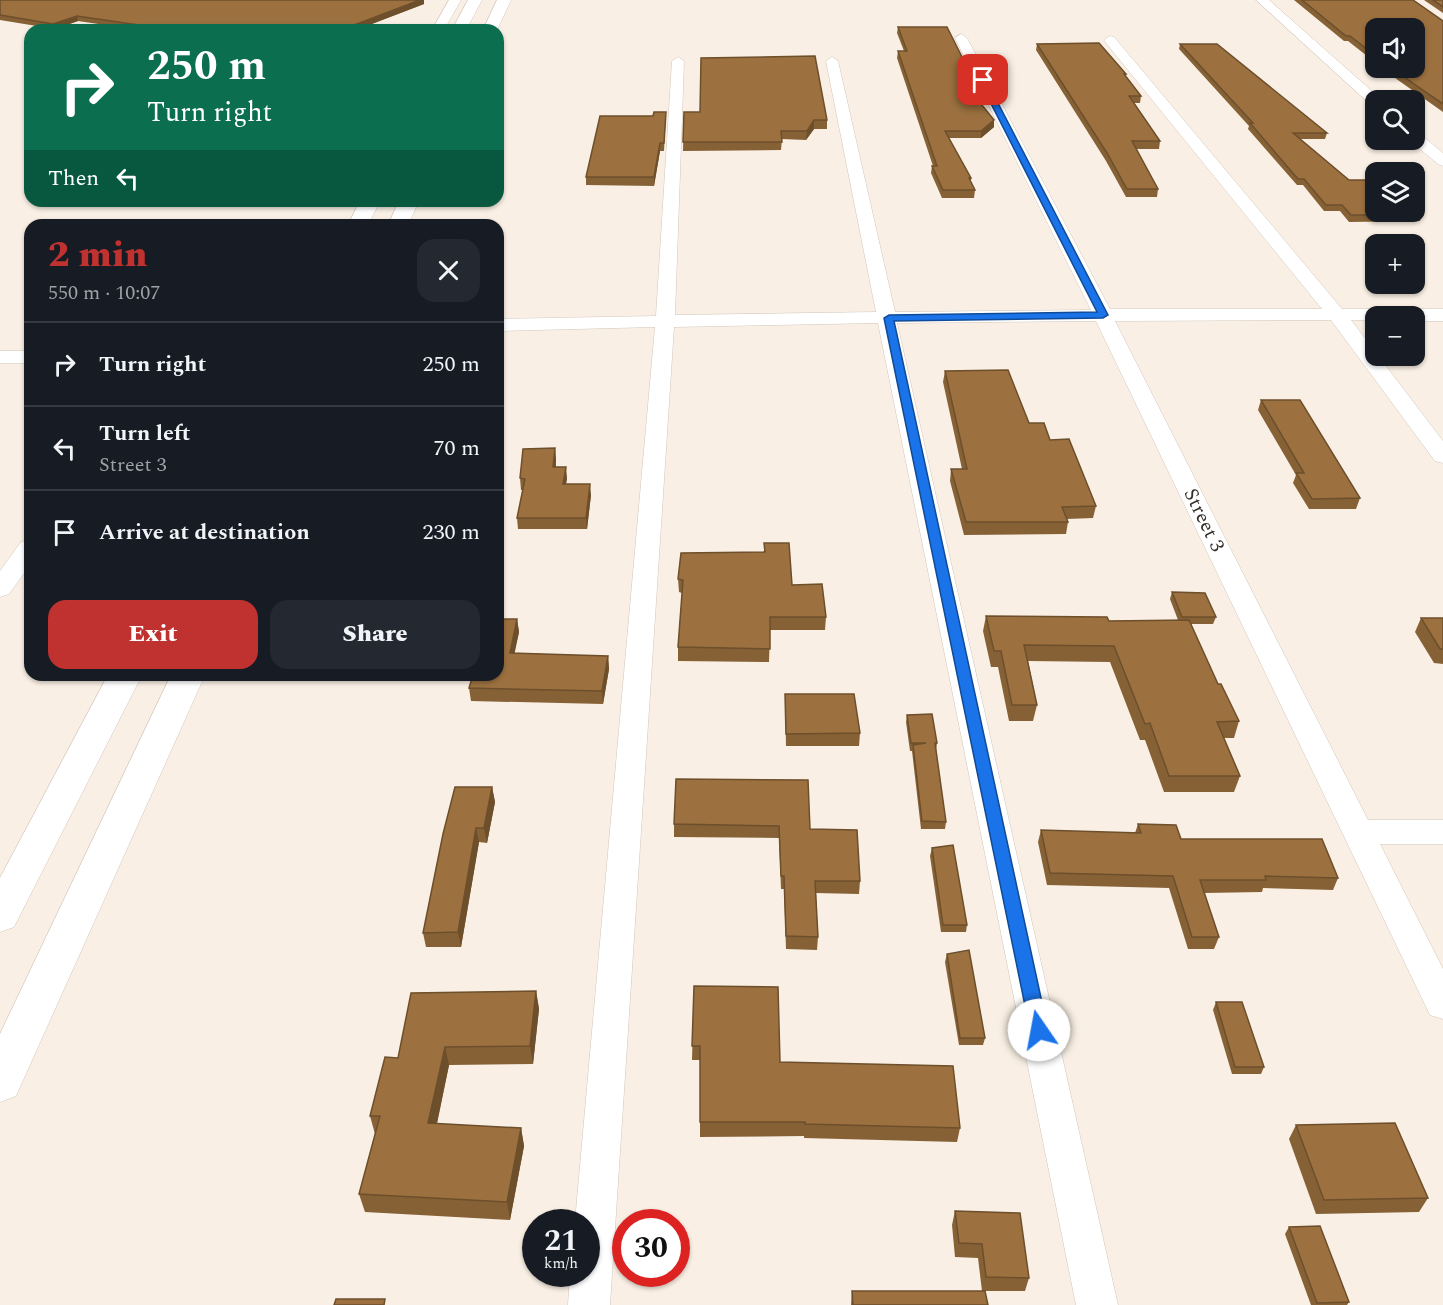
<!DOCTYPE html>
<meta charset="utf-8">
<style>
body{margin:0;font-family:Spectral,serif;background:#242831;color:#f1f3f6;height:100vh;display:flex;flex-direction:column;font-size:22px;white-space:nowrap}
*{box-sizing:border-box;margin:0}
p{font-size:20px;color:#9ea1a6}
.icon{flex:none;width:33px;height:33px;fill:none;stroke:currentColor;stroke-width:2;stroke-linecap:round;stroke-linejoin:round}
.map{position:relative;flex:1;overflow:hidden}
.drawer{position:absolute;left:24px;top:219px;width:480px;height:462px;display:flex;flex-direction:column;background:#171b24;border-radius:18px;box-shadow:0 2px 4px #0004}
.drawer>*{flex:none}
.guide{position:absolute;left:24px;top:24px;width:480px;height:183px;border-radius:18px;box-shadow:0 2px 4px #0004;background:#0b6e4f;color:#fff;overflow:hidden}
.buttons{position:absolute;left:1365px;top:18px;display:grid;gap:12px}
.buttons a{display:grid;place-items:center;width:60px;height:60px;border-radius:12px;background:#171b24;box-shadow:0 2px 4px #0004;font-size:30px}
.speed{position:absolute;left:522px;top:1209px;display:flex;gap:12px;font-size:30px;font-weight:700;text-align:center}
.speed>*{display:grid;place-content:center;width:78px;height:78px;border-radius:50%;background:#171b24;box-shadow:0 2px 4px #0004;line-height:1}
.speed small{font-size:15px;font-weight:400}
.speed .limit{border:9px solid #d22;background:#fff;color:#111}
.pin{position:absolute;display:grid;place-items:center;width:51px;height:51px;color:#fff;margin:-26px;border-radius:12px;box-shadow:0 3px 9px #0006}
.me{position:absolute;width:66px;margin:-33px;rotate:348deg;stroke-linejoin:round;filter:drop-shadow(0 0 4px #0008)}
.turn{display:flex;align-items:center;gap:21px;height:126px;padding:0 24px;font-size:27px}
.turn .icon{width:78px;height:78px;stroke-width:2.5}
.turn b{display:block;font-size:42px;line-height:51px}
.then{display:flex;align-items:center;height:57px;padding:0 24px;background:#0003;gap:12px;font-size:22px}
.round{display:grid;place-items:center;flex:none;width:63px;height:63px;border-radius:18px;background:#242831}
.headline{display:flex;align-items:center;justify-content:space-between;height:102px;padding:0 24px}
h1{font-size:36px;font-weight:800;line-height:45px;color:#c0322f}
.cta{display:flex;gap:12px;margin-top:auto;padding:12px 24px}
.cta a{flex:1;height:69px;border-radius:18px;background:#c0322f;color:#fff;font-size:24px;font-weight:800;line-height:69px;text-align:center}
.cta a+a{background:#242831;color:#f1f3f6}
ul{padding:0;list-style:none}
li{display:flex;align-items:center;gap:18px;height:84px;padding:0 24px;border-top:2px solid #363941}
li div{flex:1}
li b{display:block;font-size:22px}
li em{font-style:normal}
.map>svg:first-child{display:block}
.lines{fill:none;stroke-linecap:round;stroke-linejoin:round}
.minor-casing{stroke:#d1c7bc;stroke-width:1}
.secondary-casing{stroke:#d1c7bc;stroke-width:1}
.minor{fill:#fff;fill-rule:evenodd}
.secondary{fill:#fff;fill-rule:evenodd}
.wall{fill:#866136}
.shaded-wall{fill:#6d4f2c}
.building{fill:#9c713f;stroke:#6d4f2c;stroke-width:1.5}
.route{fill:#1a73e8;stroke:#114b97;stroke-width:1.5}
.labels{text-anchor:middle;dominant-baseline:central;stroke-width:5;stroke-linejoin:round;paint-order:stroke}
.street-label{font-size:20px;fill:#332f2b;stroke:#fff}
</style>
<div class="map">
<svg width="1443" height="1305" viewBox="0 0 1443 1305">
<rect width="100%" height="100%" fill="#f9efe4"/>
<g class="lines">
<!-- minor casing -->
<g class="minor-casing">
<g id="minor">
<path d="M449 0H461L444 30H432Z"/>
<path d="M1256 0H1269L1382 100H1376V106L1371 105Z"/>
<path d="M961 34 967 38 1110 309H1322L1106 43 1104 40 1110 36 1114 37 1342 309H1443V321H1414V316H1376V320H1351L1443 441V463L1435 461 1331 320 1115 321 1368 820H1443V844H1380L1443 969V1019L1430 1015 1096 321 897 323 1118 1305H1076L878 323 674 327 610 1305H568L570 1274H586V1222H575L655 327 498 331V319L656 316 672 61 678 57 684 61 675 315 876 312 826 61 832 57 838 61 895 312 1091 310 955 38Z"/>
<path d="M1414 132 1419 133 1443 153V166L1438 164 1409 140H1414Z"/>
<rect x="0" y="351" width="30" height="12"/>
<path d="M30 540V565L9 594 0 597V571L21 542Z"/>
</g>
</g>
<!-- secondary casing -->
<g class="secondary-casing">
<g id="secondary">
<path d="M468 0H482L466 30H452Z"/>
<path d="M497 0H511L497 30H483Z"/>
<path d="M360 201H380L368 225H348Z"/>
<path d="M399 201H419L408 225H388Z"/>
<path d="M108 675H142L14 927 0 932V878Z"/>
<path d="M171 675H205L16 1096 0 1102V1034Z"/>
</g>
</g>
<!-- minor -->
<use href="#minor" class="minor"/>
<!-- secondary -->
<use href="#secondary" class="secondary"/>
</g>
<!-- wall -->
<g class="wall">
<path d="M0 0H424V4L356 30H139L78 21 55 29 0 20Z"/>
<path d="M1294 0H1413L1443 21V112L1381 68H1414L1376 28V63L1348 41H1344Z"/>
<path d="M1424 0H1443V13Z"/>
<path d="M898 27 975 83 974 89H969L994 120V127L981 138H949L971 178V182L975 190 974 198H942L931 173 932 166H933L897 58 898 51H904L897 33Z"/>
<path d="M1037 44 1126 74 1125 76 1141 96 1140 103H1134L1160 141 1159 149H1136L1158 189 1157 197H1126L1106 161 1036 50Z"/>
<path d="M1180 44 1327 133 1325 139H1300L1349 180 1422 215 1420 221 1349 222 1340 211H1324L1303 185H1297L1248 129 1249 126 1179 49Z"/>
<path d="M666 112 664 151H660L654 186 586 185V177L653 116Z"/>
<path d="M684 112 827 120V129H814L806 140 782 139 781 150 683 151Z"/>
<path d="M945 371 1029 423 1050 440 1096 506 1093 518 1067 519 1068 522 1066 534 964 535 950 481 951 469H962L943 382Z"/>
<path d="M1261 400 1360 498 1356 509H1309L1293 483 1296 475 1258 410Z"/>
<path d="M555 448 556 460V467L567 478 566 484 591 495 587 529H518L517 518 523 490H521L520 478Z"/>
<path d="M764 543 792 585 826 617 825 630H770L769 662 678 661V647L682 593 679 592 678 579 764 552Z"/>
<path d="M1172 592 1216 617 1213 624H1191L1218 684 1239 721 1234 738H1224L1240 776 1234 792H1164L1145 740H1140L1110 662 1028 661 1037 705 1033 721H1009L998 667H991L983 631 986 616 1109 621 1178 620 1170 599Z"/>
<path d="M1421 618H1443V664L1434 663 1415 632Z"/>
<path d="M517 619 519 632 514 653 608 656 609 669 603 704 471 701 469 688Z"/>
<path d="M785 694 860 733 859 746H786Z"/>
<path d="M907 715 937 743 936 750 946 822 945 829H921L912 751H910L906 722Z"/>
<path d="M676 779 810 829 860 881 859 894 816 893 818 937 817 950 786 949 784 889H781L779 838 674 837V824Z"/>
<path d="M492 787 495 802 487 843 479 842 461 947H426L423 933Z"/>
<path d="M1138 824 1181 839 1338 878 1333 890 1263 888 1262 892 1204 893 1219 937 1214 949H1188L1169 888 1047 885 1038 842 1041 830 1135 833Z"/>
<path d="M932 848 967 925 966 932H941L930 856Z"/>
<path d="M947 954 985 1038 983 1045H959L945 962Z"/>
<path d="M694 986 780 1062 960 1128 957 1142 804 1138V1136L700 1137V1060H692Z"/>
<path d="M536 991 539 1009 533 1064 449 1065 437 1124 521 1128 524 1146 510 1220 365 1212 359 1194 375 1134 370 1116 398 1058Z"/>
<path d="M1216 1002 1264 1067 1261 1074H1232L1213 1010Z"/>
<path d="M1296 1125 1428 1198 1419 1212 1316 1214 1289 1139Z"/>
<path d="M955 1211 1029 1278 1025 1291H982L978 1258 955 1257 952 1225Z"/>
<path d="M1289 1227 1349 1302 1347 1305H1311L1285 1234Z"/>
<path d="M852 1291 988 1305H851Z"/>
</g>
<!-- shaded-wall -->
<g class="shaded-wall">
<path d="M420 0H424V4L356 30H341Z"/>
<path d="M77 16 78 21 55 29 53 24Z"/>
<path d="M814 120V129L806 140 807 131Z"/>
<path d="M994 120V127L981 138V131Z"/>
<path d="M660 143V151L654 186V177Z"/>
<path d="M555 448 556 460 555 478 553 467Z"/>
<path d="M566 467 567 478 564 495 563 484Z"/>
<path d="M590 484 591 495 587 529 586 518Z"/>
<path d="M517 619 519 632 512 666 510 653Z"/>
<path d="M608 656 609 669 603 704 602 691Z"/>
<path d="M492 787 495 802 487 843 484 828Z"/>
<path d="M476 828 479 842 461 947 458 932Z"/>
<path d="M536 991 539 1009 533 1064 530 1046Z"/>
<path d="M445 1047 449 1065 433 1141 428 1123Z"/>
<path d="M521 1128 524 1146 510 1220 507 1202Z"/>
</g>
<!-- building -->
<g class="building">
<path d="M0 0H420L341 30H271L261 29 257 30H173L77 16 53 24 0 15Z"/>
<path d="M1302 0H1413L1443 21V104L1391 68H1414V28H1376V56L1350 36H1346Z"/>
<path d="M1433 0H1443V7Z"/>
<path d="M898 27H947L975 83H964L994 120 981 131H945L971 178H969L975 190H943L932 166H937L898 51H907Z"/>
<path d="M1099 43 1126 74H1124L1141 96H1129L1160 141H1132L1158 189H1127L1107 153 1037 44Z"/>
<path d="M1180 44H1217L1327 133H1293L1349 180H1376V212H1414V207L1422 215H1351L1342 205H1326L1304 179H1298L1250 123H1253Z"/>
<path d="M815 56 827 120H814L807 131H781L782 142H683L684 112H700L701 58Z"/>
<path d="M654 112H666L664 143H660L654 177H586L600 116H653Z"/>
<path d="M1008 370 1029 423H1044L1050 440 1069 439 1096 506 1062 507 1068 522H966L951 469H967L945 371Z"/>
<path d="M1261 400H1300L1360 498 1312 499 1296 473H1304Z"/>
<path d="M555 448 553 467H566L563 484H590L586 518H517L525 479 520 478 523 449Z"/>
<path d="M764 543H789L792 585 822 584 826 617H770V649L678 647 683 580 678 579 681 553 765 552Z"/>
<path d="M1172 592 1205 593 1216 617H1182Z"/>
<path d="M986 616 1107 617 1109 621 1189 620 1218 684H1221L1239 721 1217 722 1240 776H1169L1150 723 1145 724 1114 646 1024 645 1037 705H1012L1001 651H994Z"/>
<path d="M1421 618H1443V649H1440Z"/>
<path d="M498 619H517L510 653 608 656 602 691 469 688 473 675H498Z"/>
<path d="M785 694H854L860 733 786 734Z"/>
<path d="M932 714 937 743H935L946 822 922 821 913 745 926 743H911L907 715Z"/>
<path d="M676 779 808 780 810 829 857 830 860 881H815L818 937 786 936 784 876H781L779 826 674 824Z"/>
<path d="M455 787H492L484 828H476L458 932 423 933 443 834Z"/>
<path d="M1138 824 1176 825 1181 839H1322L1338 878 1265 876 1266 880H1200L1219 937H1192L1173 876 1050 873 1041 830 1141 833Z"/>
<path d="M953 845 967 925H943L932 848Z"/>
<path d="M969 950 985 1038H960L947 954Z"/>
<path d="M694 986 778 987 780 1062 953 1066 960 1128 805 1124V1122H700V1046H692Z"/>
<path d="M536 991 530 1046 445 1047 428 1123 521 1128 507 1202 359 1194 380 1116H370L385 1057 398 1058 411 993Z"/>
<path d="M1216 1002H1242L1264 1067H1235Z"/>
<path d="M1395 1123 1428 1198 1324 1200 1296 1125Z"/>
<path d="M955 1211 1020 1213 1029 1278 986 1277 982 1244 959 1243Z"/>
<path d="M1320 1226 1349 1302 1317 1303 1289 1227Z"/>
<path d="M852 1291H985L988 1305H853Z"/>
<path d="M336 1299H385L384 1305H334Z"/>
</g>
<!-- route -->
<path class="route" d="M983 78 986 80 1108 315 1103 318 894 321 1048 1030 1045 1035 1039 1037 1033 1035 1030 1030 884 318 889 315 1097 312 979 80Z"/>
<g class="labels">
<!-- street labels -->
<g class="street-label">
<text transform="translate(1204 520) rotate(64)">Street 3</text>
</g>
</g>
</svg>
<div class="buttons">
<a><svg class="icon" aria-label="sound" viewBox="0 0 24 24"><path d="M4 9h4l5-4v14l-5-4H4zM17 9q2 3 0 6"/></svg></a>
<a><svg class="icon" aria-label="search" viewBox="0 0 24 24"><circle cx="10" cy="10" r="6"/><path d="M15 15l6 6"/></svg></a>
<a><svg class="icon" aria-label="layers" viewBox="0 0 24 24"><path d="M12 4l9 5-9 5-9-5zM3 14l9 5 9-5"/></svg></a>
<a>+</a>
<a>−</a>
</div>
<div class="speed"><div>21<small>km/h</small></div><div class="limit">30</div></div>
<div class="pin" style="left:983px;top:80px;background:#d93025"><svg class="icon" aria-label="arrive" viewBox="0 0 24 24"><path d="M6 21V4h12l-3 4 3 4H6"/></svg></div>
<svg class="me" style="left:1039px;top:1030px" viewBox="-20 -20 40 40"><circle r="19" fill="#fff"/><path d="M0-13L10 11 0 6-10 11z" fill="#1a73e8"/></svg>
<div class="guide">
<div class="turn"><svg class="icon" aria-label="right" viewBox="0 0 24 24"><path d="M7 20v-9h11M14 6l5 5-5 5"/></svg><div><b>250 m</b>Turn right</div></div>
<div class="then">Then<svg class="icon" aria-label="left" viewBox="0 0 24 24"><path d="M17 20v-9H6M10 6l-5 5 5 5"/></svg></div>
</div>
<section class="drawer">
<div class="headline"><div><h1>2 min</h1><p>550 m · 10:07</p></div><a class="round"><svg class="icon" aria-label="close" viewBox="0 0 24 24"><path d="M6 6l12 12M18 6L6 18"/></svg></a></div>
<ul>
<li><svg class="icon" aria-label="right" viewBox="0 0 24 24"><path d="M7 20v-9h11M14 6l5 5-5 5"/></svg><div><b>Turn right</b></div><em>250 m</em></li>
<li><svg class="icon" aria-label="left" viewBox="0 0 24 24"><path d="M17 20v-9H6M10 6l-5 5 5 5"/></svg><div><b>Turn left</b><p>Street 3</p></div><em>70 m</em></li>
<li><svg class="icon" aria-label="arrive" viewBox="0 0 24 24"><path d="M6 21V4h12l-3 4 3 4H6"/></svg><div><b>Arrive at destination</b></div><em>230 m</em></li>
</ul>
<div class="cta"><a>Exit</a><a>Share</a></div>
</section>
</div>
